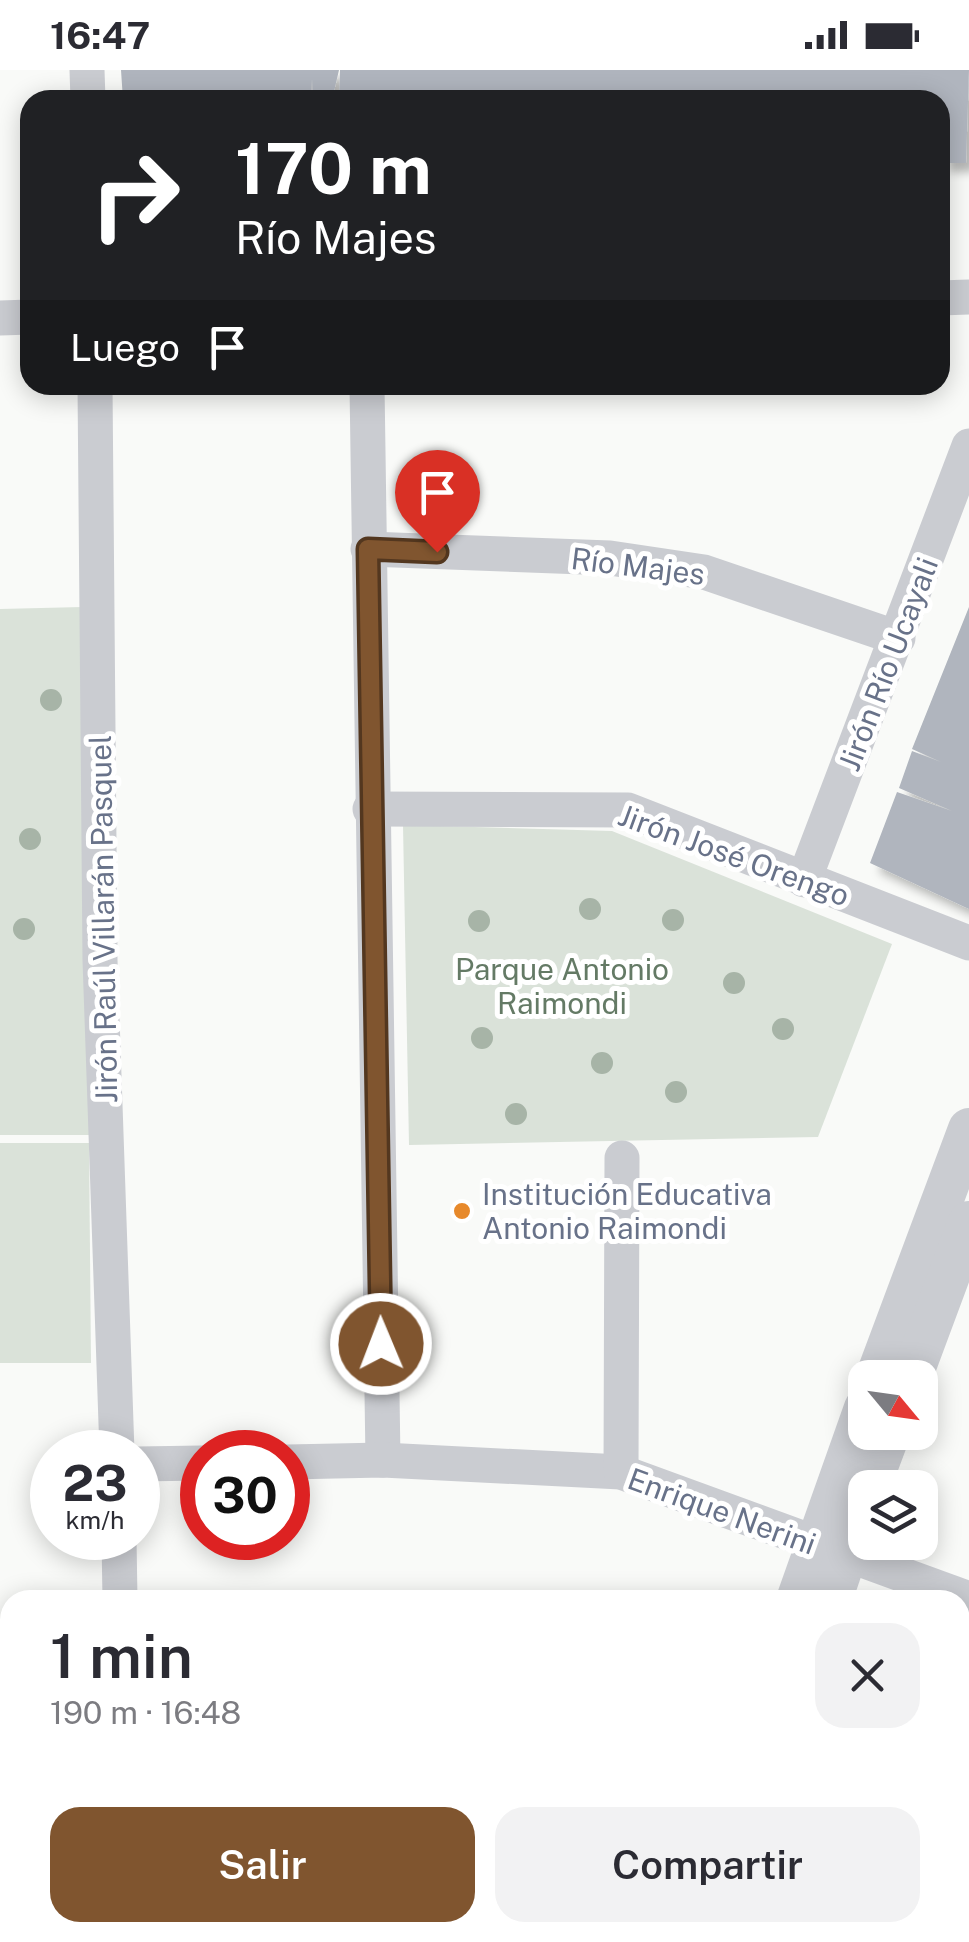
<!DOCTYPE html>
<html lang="es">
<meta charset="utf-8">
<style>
body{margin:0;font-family:"Public Sans",sans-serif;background:#f2f2f3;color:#2b2b33;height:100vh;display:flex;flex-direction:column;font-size:38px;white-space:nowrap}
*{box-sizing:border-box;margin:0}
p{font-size:32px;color:#7c7c81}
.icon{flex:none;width:55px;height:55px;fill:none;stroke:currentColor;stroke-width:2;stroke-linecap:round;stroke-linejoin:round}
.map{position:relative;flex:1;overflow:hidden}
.details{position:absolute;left:0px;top:1520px;width:970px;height:352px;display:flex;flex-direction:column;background:#fff;border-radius:30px 30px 0 0;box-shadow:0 5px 25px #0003}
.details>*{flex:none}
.top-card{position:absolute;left:20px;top:20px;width:930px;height:305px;border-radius:30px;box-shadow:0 5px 25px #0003;background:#202124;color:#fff;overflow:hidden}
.needle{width:65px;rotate:119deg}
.tools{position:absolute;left:848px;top:1290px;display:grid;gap:20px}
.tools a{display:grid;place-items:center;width:90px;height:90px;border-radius:20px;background:#fff;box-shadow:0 5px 25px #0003;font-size:50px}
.speed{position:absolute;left:30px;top:1360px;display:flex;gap:20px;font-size:50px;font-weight:700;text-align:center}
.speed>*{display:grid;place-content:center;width:130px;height:130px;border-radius:50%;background:#fff;box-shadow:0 5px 25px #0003;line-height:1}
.speed small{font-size:25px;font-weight:400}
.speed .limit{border:15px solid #d22;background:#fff;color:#111}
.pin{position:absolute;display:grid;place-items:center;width:85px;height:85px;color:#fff;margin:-102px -42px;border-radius:50% 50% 50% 0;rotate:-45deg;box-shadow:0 0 10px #0007}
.pin .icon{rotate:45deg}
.me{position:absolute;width:110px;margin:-55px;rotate:359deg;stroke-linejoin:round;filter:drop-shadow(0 0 8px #0008)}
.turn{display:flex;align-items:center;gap:35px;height:210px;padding:0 50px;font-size:45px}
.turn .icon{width:130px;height:130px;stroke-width:2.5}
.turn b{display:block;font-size:70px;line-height:85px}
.then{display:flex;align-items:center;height:95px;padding:0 50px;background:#0003;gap:20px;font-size:38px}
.round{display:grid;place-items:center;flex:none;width:105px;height:105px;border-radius:30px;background:#f2f2f3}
.head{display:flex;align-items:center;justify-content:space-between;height:170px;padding:0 50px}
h1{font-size:60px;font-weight:600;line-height:75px}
.action{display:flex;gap:20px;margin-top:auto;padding:20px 50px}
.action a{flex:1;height:115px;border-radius:30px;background:#80552f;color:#fff;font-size:40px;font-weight:600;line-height:115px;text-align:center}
.action a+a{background:#f2f2f3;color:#2b2b33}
.status{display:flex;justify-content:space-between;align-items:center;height:70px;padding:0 50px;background:#fff;direction:ltr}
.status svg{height:28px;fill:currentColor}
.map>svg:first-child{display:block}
.green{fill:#dae2d9}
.building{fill:#b0b5be;filter:url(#shadow)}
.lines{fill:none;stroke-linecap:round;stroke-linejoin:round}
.pedestrian{stroke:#caccd1;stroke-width:25}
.minor{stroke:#caccd1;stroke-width:35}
.tertiary{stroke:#caccd1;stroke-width:42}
.tree{fill:#a7b4a7}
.route-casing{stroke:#53371f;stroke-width:25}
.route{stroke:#80552f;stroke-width:18}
.poi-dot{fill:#e7892b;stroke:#fff;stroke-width:4}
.labels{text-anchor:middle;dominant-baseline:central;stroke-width:10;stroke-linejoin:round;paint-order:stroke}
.street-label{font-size:30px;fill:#687289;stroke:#fff}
.park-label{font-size:30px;fill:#647a65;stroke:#fff}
.poi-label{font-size:30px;fill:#687289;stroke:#fff;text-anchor:start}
</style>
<div class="status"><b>16:47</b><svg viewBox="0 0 49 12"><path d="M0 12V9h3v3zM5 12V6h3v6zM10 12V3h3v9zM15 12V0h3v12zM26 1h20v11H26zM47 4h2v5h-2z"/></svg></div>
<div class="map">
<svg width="969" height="1872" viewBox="0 0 969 1872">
<defs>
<filter id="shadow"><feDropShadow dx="9" dy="9" stdDeviation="5" flood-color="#0004"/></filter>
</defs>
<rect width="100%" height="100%" fill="#f9faf8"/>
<!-- green -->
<g class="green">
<path d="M82 537 90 1065H0V539Z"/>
<path d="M403 755 612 761 892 874 818 1067 409 1075Z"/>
<path d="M0 1073H89L91 1293H0Z"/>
<path d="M960 1552 969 1555V1797H960Z"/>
</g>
<!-- building -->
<g class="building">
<path d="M121 0H339L332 30H313L312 9 311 30H123Z"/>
<path d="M340 0H969L966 93H940V30H339Z"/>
<path d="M969 537V839L870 793 897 722 952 741 899 718 912 681 941 692 912 679Z"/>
</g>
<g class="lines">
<!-- pedestrian -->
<path class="pedestrian" d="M500 1862 501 1872"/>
<!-- minor -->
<g class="minor">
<path d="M87 0 88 30"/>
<path d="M940 228 969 227"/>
<path d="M0 248 30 247"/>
<path d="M95 315 100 890 117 1382"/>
<path d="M367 315 383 1390"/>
<path d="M368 479 610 488 704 502 898 568"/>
<path d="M370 739 628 740 969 873"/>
<path d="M804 810 969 376"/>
<path d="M288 1392 383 1390 621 1402 969 1529"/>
<path d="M138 1394 202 1393"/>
<path d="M621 1402 622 1088"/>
<path d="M119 1468 120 1530"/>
<path d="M0 1689H10"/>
</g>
<!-- tertiary -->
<g class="tertiary">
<path d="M876 1308 969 1059"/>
<path d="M911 1308 969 1152"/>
<path d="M869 1418 890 1362"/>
<path d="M797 1530 865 1338"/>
<path d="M831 1530 865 1429"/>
<path d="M781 1862V1872"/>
<path d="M814 1862 815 1872"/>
</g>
</g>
<!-- trees -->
<g class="tree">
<circle cx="51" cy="630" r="11"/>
<circle cx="30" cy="769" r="11"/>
<circle cx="590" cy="839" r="11"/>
<circle cx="673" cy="850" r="11"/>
<circle cx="479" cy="851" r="11"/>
<circle cx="24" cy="859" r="11"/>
<circle cx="734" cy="913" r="11"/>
<circle cx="783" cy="959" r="11"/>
<circle cx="482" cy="968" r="11"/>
<circle cx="602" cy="993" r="11"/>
<circle cx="676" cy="1022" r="11"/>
<circle cx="516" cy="1044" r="11"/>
</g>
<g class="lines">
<!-- route casing -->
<g class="route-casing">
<path id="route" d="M381 1274 368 479 437 482"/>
</g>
<!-- route -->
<use href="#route" class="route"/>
</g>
<!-- markers -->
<circle class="poi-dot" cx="462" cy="1141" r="10"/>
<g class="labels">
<!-- street labels -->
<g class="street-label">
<text transform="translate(638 496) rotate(7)">Río Majes</text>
<text transform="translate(888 594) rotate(-69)">Jirón Río Ucayali</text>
<text transform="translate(734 785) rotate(20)">Jirón José Orengo</text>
<text transform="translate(103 849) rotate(-91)">Jirón Raúl Villarán Pasquel</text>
<text transform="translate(722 1441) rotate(20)">Enrique Nerini</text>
</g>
<!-- park labels -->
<g class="park-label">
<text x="562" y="899">Parque Antonio<tspan x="562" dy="34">Raimondi</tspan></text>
</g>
<!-- poi labels -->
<g class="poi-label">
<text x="482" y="1124">Institución Educativa<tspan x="482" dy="34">Antonio Raimondi</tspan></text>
</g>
</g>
</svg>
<div class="tools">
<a><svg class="needle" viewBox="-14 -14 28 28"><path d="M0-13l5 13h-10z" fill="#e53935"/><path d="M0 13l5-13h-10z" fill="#7c7c81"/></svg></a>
<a><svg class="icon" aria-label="layers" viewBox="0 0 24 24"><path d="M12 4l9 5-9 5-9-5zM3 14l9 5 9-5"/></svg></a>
</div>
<div class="speed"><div>23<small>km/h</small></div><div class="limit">30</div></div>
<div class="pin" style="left:437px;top:482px;background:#d93025"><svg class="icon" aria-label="arrive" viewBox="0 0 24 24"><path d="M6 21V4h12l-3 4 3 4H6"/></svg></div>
<svg class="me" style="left:381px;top:1274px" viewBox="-20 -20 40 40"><circle r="17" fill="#80552f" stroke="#fff" stroke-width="3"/><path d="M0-11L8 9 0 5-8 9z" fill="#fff"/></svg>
<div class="top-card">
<div class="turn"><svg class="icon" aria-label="right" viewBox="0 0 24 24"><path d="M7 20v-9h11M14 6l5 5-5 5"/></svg><div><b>170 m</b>Río Majes</div></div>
<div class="then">Luego<svg class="icon" aria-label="arrive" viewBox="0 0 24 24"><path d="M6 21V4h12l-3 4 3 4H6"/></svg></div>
</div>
<section class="details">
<div class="head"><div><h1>1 min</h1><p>190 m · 16:48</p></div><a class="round"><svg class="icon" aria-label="close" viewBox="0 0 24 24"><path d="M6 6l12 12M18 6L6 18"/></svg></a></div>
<div class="action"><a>Salir</a><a>Compartir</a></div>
</section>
</div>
